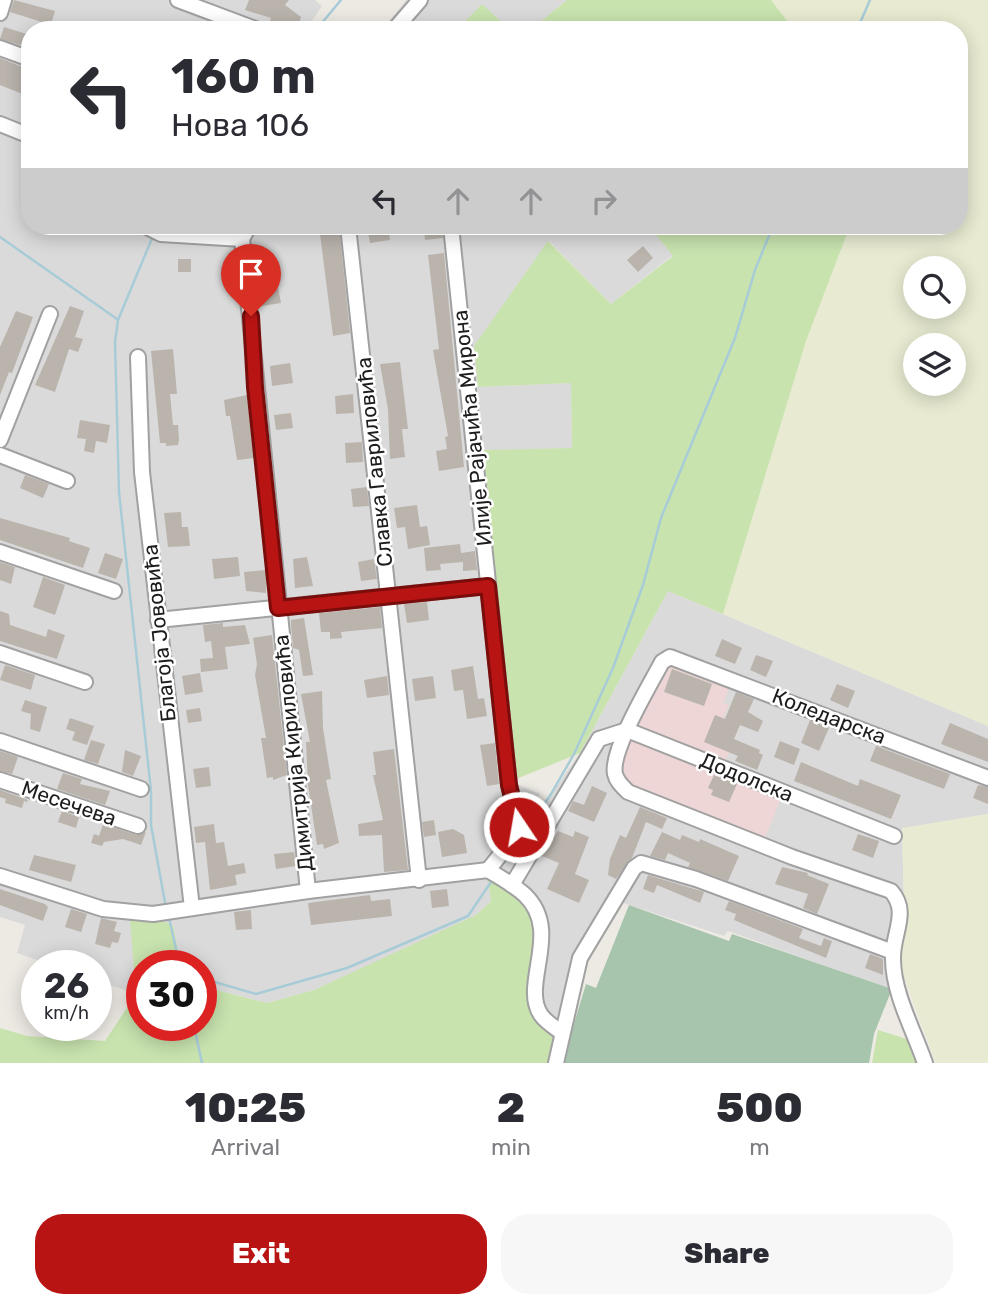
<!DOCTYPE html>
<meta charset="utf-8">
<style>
body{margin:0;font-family:Rubik,sans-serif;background:#f7f7f7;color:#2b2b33;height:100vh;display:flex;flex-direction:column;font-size:26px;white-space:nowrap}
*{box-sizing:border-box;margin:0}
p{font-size:23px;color:#7c7c81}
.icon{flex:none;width:38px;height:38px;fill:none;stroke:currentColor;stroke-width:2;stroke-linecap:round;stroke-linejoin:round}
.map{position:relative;height:1063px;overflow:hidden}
.drawer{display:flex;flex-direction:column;background:#fff;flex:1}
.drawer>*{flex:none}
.guide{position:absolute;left:21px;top:21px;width:947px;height:214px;border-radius:28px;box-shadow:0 4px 18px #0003;background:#fff;color:#2b2b33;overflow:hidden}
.fabs{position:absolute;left:903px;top:256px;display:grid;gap:14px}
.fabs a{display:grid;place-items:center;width:63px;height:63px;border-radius:50%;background:#fff;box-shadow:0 4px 18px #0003;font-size:35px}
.speed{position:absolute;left:21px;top:950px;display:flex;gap:14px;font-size:35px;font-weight:700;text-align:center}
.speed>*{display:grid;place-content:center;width:91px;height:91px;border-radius:50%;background:#fff;box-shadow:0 4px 18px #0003;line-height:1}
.speed small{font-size:18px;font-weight:400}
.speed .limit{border:10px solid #d22;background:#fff;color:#111}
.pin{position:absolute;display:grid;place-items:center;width:60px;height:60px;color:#fff;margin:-72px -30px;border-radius:50% 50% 50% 0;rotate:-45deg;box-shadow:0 0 7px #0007}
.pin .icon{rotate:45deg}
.me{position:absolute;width:77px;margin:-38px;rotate:348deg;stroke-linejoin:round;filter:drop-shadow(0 0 5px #0008)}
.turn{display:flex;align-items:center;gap:24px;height:147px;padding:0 35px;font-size:32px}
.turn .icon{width:91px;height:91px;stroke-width:2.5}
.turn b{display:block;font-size:49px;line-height:60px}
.lanes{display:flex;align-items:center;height:66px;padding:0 35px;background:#0003;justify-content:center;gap:35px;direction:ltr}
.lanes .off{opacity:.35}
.eta{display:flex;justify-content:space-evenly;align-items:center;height:119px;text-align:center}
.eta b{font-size:42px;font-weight:800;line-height:49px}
.cta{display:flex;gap:14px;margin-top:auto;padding:14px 35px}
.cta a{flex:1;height:80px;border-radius:28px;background:#b81413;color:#fff;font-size:28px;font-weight:800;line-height:80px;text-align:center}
.cta a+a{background:#f7f7f7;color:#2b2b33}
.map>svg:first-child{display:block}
.residential{fill:#dbdada}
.commercial{fill:#edd6d5}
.farmland{fill:#e8ebd1;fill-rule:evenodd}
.grass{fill:#c8e3ae}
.cemetery{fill:#a7c4ac}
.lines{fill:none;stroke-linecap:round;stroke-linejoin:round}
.stream{stroke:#a8ccd7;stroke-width:2.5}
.building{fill:#bab4ad}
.minor-casing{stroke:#a1a1a1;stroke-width:18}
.minor{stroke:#fff;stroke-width:14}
.route-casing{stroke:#780d0c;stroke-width:18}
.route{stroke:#b81413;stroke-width:12}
.labels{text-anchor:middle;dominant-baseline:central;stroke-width:5;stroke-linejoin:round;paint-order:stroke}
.street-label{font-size:21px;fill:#1d1d1d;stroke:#fff}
</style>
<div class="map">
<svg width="988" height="1063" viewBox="0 0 988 1063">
<rect width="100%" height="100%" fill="#edeae4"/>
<!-- residential -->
<g class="residential">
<path d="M0 0H315L322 6 306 30H30V226H649L673 255 611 304 549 241 478 387 571 383 572 448 483 451 514 783 540 794 487 866 491 901 476 915 448 931 314 990 267 1003 201 986V966H181L173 925 131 921 136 994 96 980V966H54L17 953 25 925 0 917Z"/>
<path d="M406 0H567L540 22 516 30H510L482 5 457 30H382Z"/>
<path d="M668 591 988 726V814L902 829 904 904 896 991 728 931 724 936 611 899 559 1024 543 1009 498 869 580 753Z"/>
</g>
<!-- commercial -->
<g class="commercial">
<path d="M672 663 730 687 723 703 729 705 723 718 740 725 725 762 642 729 639 723 667 665Z"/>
<path d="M633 736 782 796 765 838 630 784 620 767Z"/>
</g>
<!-- farmland -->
<g class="farmland">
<path d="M771 0H988V726L723 614 806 341 850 226H959V30H860L854 25 851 30H794ZM915 268H954V306H915ZM915 345H954V383H915Z"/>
<path d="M988 814V1063H936L901 969 899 955 904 904 902 828Z"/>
</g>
<!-- grass -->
<g class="grass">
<path d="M567 0H771L794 30H516L540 22Z"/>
<path d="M482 4 510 30H457Z"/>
<path d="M649 226H850L806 341 723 614 668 591 580 753 516 779 483 450 572 448 571 383 478 387 474 346 548 241 611 304 673 256Z"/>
<path d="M488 879 515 894 528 908 535 930 531 979 554 1037 547 1063H0V1028L27 1036 105 1041 136 994 130 921 159 920 173 925 181 966H142V1026H201V986L267 1003 314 990 476 915 491 901Z"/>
<path d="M878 1030 913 1041 920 1063H872Z"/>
</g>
<!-- cemetery -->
<path class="cemetery" d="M629 905 729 941 732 934 892 989 874 1034 869 1063H562L586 984 596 988Z"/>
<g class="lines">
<!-- stream -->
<g class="stream">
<path d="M316 30 341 0"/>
<path d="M857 30 870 0"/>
<path d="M153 236 118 320 115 342 119 492 151 791V825L166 908"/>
<path d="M0 237 117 319"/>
<path d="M500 868 551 794 574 754 613 668 643 585 661 518 735 338 755 270 773 226"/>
<path d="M169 918 180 966"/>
<path d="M201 978 256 994 347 968 468 916 491 882"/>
<path d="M194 1026 202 1063"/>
</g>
</g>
<!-- building -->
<g class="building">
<path d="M14 0 55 11 49 30H39L42 22 10 12Z"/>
<path d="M249 0H289L285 5 301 17 297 30 269 24 271 18 245 10Z"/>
<path d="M4 27 30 35V48L0 39Z"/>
<path d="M0 58 30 70V84L25 95 0 85Z"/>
<path d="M319 226H339L350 333 333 336Z"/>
<path d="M367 226H388L390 240 370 243Z"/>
<path d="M424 226H442L443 238 425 240Z"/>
<path d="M643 246 653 258 638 272 627 260Z"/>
<path d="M444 253 464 467 439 471 436 451 447 449 445 437 448 436 433 350 439 349 428 255Z"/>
<rect x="178" y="259" width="13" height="13"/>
<path d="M273 260 281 303 262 306 257 262Z"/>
<path d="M70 306 84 311 75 337 83 339 78 352 69 349 55 392 35 385Z"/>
<path d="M16 311 33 317 12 373 9 372 0 395V347Z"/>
<path d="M173 349 177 394H170L173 425H178L179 440 178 445 166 446V443H160L151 351Z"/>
<path d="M400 362 408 429H402L405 457 390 459 388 409 380 364Z"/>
<path d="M290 363 293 383 272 386 270 366Z"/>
<path d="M353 394 354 413 336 414 335 396Z"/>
<path d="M247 395 254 458 237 460 230 416H226L224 400Z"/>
<path d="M291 413 293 428 276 430 274 415Z"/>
<path d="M80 420 110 425 107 443 96 441 94 453 84 451 86 439 77 438Z"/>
<path d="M362 442 363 462 346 463 345 443Z"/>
<path d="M25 475 49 484 43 498 20 488Z"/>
<path d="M367 487 369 506 353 507 351 489Z"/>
<path d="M417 505 420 527 427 526 430 545 408 549 405 527 397 528 394 508Z"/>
<path d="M181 512 182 527H188L190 546 168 547 164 513Z"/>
<path d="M0 518 70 538 69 541 90 548 83 568 0 540Z"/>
<path d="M460 544 461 553 475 551 477 570 463 571V562L440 564 441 570 426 571 424 548Z"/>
<path d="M105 553 123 559 116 579 98 573Z"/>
<path d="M238 557 240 576 214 579 212 559Z"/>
<path d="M307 557 313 586 295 588 293 559Z"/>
<path d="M374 559 377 579 361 581 358 562Z"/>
<path d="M0 562 15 567 11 584 0 580Z"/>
<path d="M266 570V593L246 591 244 572Z"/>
<path d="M43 577 65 585 55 615 33 607Z"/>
<path d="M427 602 429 620 407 623 404 604Z"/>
<path d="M380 607 382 628 341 632 342 638 330 639V632H321L319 613Z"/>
<path d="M0 611 9 614 10 625 46 637 48 629 65 635 57 659 0 641Z"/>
<path d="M304 618 313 675 303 676 299 650 293 648 291 625V620Z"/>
<path d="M223 623V627L245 625 250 644 225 647 228 669 201 672 200 659 213 658 211 641 205 642 203 625Z"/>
<path d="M272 635 287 775 273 780V777L267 778 261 738H266L255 675 257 664 253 638Z"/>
<path d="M722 639 742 648 735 664 715 656Z"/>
<path d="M756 655 773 661 766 677 750 670Z"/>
<path d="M5 665 35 675 31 690 0 680Z"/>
<path d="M473 666 478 699 484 698 487 716 467 719 463 690 454 691 451 670Z"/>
<path d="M672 669 712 684 704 706 664 692Z"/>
<path d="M200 673 203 692 185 695 182 676Z"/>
<path d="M387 676 389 695 367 698 364 680Z"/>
<path d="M433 676 436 698 415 701 412 679Z"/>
<path d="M837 684 855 691 848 708 830 700Z"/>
<path d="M322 691 323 728 331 779 326 780 339 843 324 849 323 844 317 845 308 785 306 742H310L301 694Z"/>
<path d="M736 692 754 699 748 712 763 721 758 732 740 725 734 739 760 750 759 753 763 755 757 770 735 761 738 756 704 742 715 715 725 719Z"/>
<path d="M25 700 47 707 40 732 30 729 31 714 21 711Z"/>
<path d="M200 708 202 721 188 723 186 710Z"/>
<path d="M70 718 94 726 87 745 72 740 75 732 66 729Z"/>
<path d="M810 720 829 728 819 751 801 743Z"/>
<path d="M950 723 988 739V762L941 744Z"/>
<path d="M91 740 105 744 98 764 84 760Z"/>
<path d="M780 741 800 749 794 765 774 757Z"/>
<path d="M495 743 499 784 487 786 480 745Z"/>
<path d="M876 746 950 774 944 789 870 761Z"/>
<path d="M394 749 408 870 384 872 382 835 359 836 358 824 383 820 373 775H376L373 752Z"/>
<path d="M125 750 141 756 133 776 122 772Z"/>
<path d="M0 751 18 757 12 774 0 771Z"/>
<path d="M801 762 858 786 860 779 901 795 891 819 794 781Z"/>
<path d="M209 767 211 786 196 788 193 769Z"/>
<path d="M63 773 82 779 80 784 110 791 105 805 57 789Z"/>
<path d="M714 775 737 784 729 802 711 795 713 790 708 788Z"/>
<path d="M978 785 988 787V804L973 798Z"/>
<path d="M592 786 607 793 594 822 568 811 573 801 584 805Z"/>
<path d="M0 790 28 800 27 802 24 801 22 808 5 803 6 799 0 797Z"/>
<path d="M640 807 667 818 662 829 646 822 632 858 616 879 608 875 610 859 620 835 626 838Z"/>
<path d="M62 811 79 817 76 828 58 822Z"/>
<path d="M506 814 504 831 494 833 491 816Z"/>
<path d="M434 820 436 835 424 837 422 822Z"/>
<path d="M103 824 136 835 146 832 141 845 123 839 104 842 102 846 91 843 94 834 99 836Z"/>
<path d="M214 824 216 843 224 842 228 866 244 863 246 873 235 875 237 885 210 890 205 842 196 843 194 827Z"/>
<path d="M453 829 464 835 467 853 442 857 438 832Z"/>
<path d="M558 831 573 837 575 831 589 837 575 874 589 880 579 903 547 889 559 863 542 856Z"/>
<path d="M662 832 680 840 682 835 699 842 700 839 739 856 728 881 688 867 690 863 668 853 665 860 650 856Z"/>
<path d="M858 834 879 841 873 858 852 850Z"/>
<path d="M294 852 296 866 276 869 274 854Z"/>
<path d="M34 855 76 865 71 882 29 870Z"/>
<path d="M782 867 808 873 807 875 829 884 817 914 803 908 808 894 775 884Z"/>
<path d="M648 875 704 892 700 903 657 885 654 893 643 889Z"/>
<path d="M0 889 45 904 48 907 43 921 0 905Z"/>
<path d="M447 889 449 906 432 908 430 891Z"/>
<path d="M370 895 371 901 390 899 392 916 311 925 308 903Z"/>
<path d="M729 901 803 929 799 938 821 946 824 938 832 941 826 958 734 920 736 914 725 910Z"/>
<path d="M71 909 87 914 81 932 65 927Z"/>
<path d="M251 910 252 929 236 930 234 912Z"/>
<path d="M101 918 117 922 114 931 121 933 118 943 112 942 110 948 95 944Z"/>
<path d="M870 954 883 959V975L865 968Z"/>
</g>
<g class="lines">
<!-- minor casing -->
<g class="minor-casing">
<g id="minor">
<path d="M178 0 258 30"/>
<path d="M0 13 4 0"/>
<path d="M394 30 420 0"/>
<path d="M0 48 30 59"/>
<path d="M0 124 30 136"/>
<path d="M145 226 161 234 242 239"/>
<path d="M348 226 419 880"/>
<path d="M451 226 509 785C522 834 518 832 488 870"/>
<path d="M242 239 308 891"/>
<path d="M242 239 249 226"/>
<path d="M138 357 142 472 192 908"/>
<path d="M0 440 50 314"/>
<path d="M0 455 67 481"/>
<path d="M0 552 114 591"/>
<path d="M158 620 488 586"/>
<path d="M0 653 85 682"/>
<path d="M599 739 627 730 894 836"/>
<path d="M0 741 141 789"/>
<path d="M0 780 138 826"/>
<path d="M0 876 103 909 153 914 308 891 488 870C501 878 514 885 525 895 563 932 520 984 541 1015 546 1022 554 1027 561 1032"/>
<path d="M512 885 599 739"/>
<path d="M556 1063 580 958 634 868 641 863 696 879 893 952"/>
<path d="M925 1063C914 1031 893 993 893 959 892 934 910 912 891 891L792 857 628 792C622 786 617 782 615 774 610 751 650 685 662 662L670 657 988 778"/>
</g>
</g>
<!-- minor -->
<use href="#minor" class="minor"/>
</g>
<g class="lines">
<!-- route casing -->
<g class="route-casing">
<path id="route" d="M251 316 255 387 278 608 488 586 509 785 519 827"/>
</g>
<!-- route -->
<use href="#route" class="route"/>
</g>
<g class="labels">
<!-- street labels -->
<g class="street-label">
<text transform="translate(472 428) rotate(-96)">Илије Рајачића Мирона</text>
<text transform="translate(374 462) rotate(-96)">Славка Гавриловића</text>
<text transform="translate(159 633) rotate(-96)">Благоја Јововића</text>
<text transform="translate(829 716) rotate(21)">Коледарска</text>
<text transform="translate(293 753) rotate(-96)">Димитрија Кириловића</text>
<text transform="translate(747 777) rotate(22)">Додолска</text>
<text transform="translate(69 803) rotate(19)">Месечева</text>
</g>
</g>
</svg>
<div class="fabs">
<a><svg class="icon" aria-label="search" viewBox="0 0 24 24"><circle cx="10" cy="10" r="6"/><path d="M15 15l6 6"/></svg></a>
<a><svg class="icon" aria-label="layers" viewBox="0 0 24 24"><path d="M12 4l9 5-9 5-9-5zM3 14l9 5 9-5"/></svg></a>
</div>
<div class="speed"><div>26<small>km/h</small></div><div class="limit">30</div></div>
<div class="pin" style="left:251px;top:316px;background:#d93025"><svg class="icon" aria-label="arrive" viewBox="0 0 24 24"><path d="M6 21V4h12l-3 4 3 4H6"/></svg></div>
<svg class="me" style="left:519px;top:827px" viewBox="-20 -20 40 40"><circle r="17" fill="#b81413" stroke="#fff" stroke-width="3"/><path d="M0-11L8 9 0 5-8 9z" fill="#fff"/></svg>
<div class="guide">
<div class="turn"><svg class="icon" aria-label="left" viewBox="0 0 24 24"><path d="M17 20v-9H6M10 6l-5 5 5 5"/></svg><div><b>160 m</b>Нова 106</div></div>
<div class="lanes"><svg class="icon" aria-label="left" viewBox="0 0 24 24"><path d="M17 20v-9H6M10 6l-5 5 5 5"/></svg><svg class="icon off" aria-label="ahead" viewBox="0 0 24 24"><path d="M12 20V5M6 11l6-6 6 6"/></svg><svg class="icon off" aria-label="ahead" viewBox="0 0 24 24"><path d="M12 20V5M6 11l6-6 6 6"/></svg><svg class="icon off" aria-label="right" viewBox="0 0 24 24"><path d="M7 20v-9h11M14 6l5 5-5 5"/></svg></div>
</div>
</div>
<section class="drawer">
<div class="eta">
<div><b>10:25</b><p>Arrival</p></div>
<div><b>2</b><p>min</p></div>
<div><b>500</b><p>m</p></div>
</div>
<div class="cta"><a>Exit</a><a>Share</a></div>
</section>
